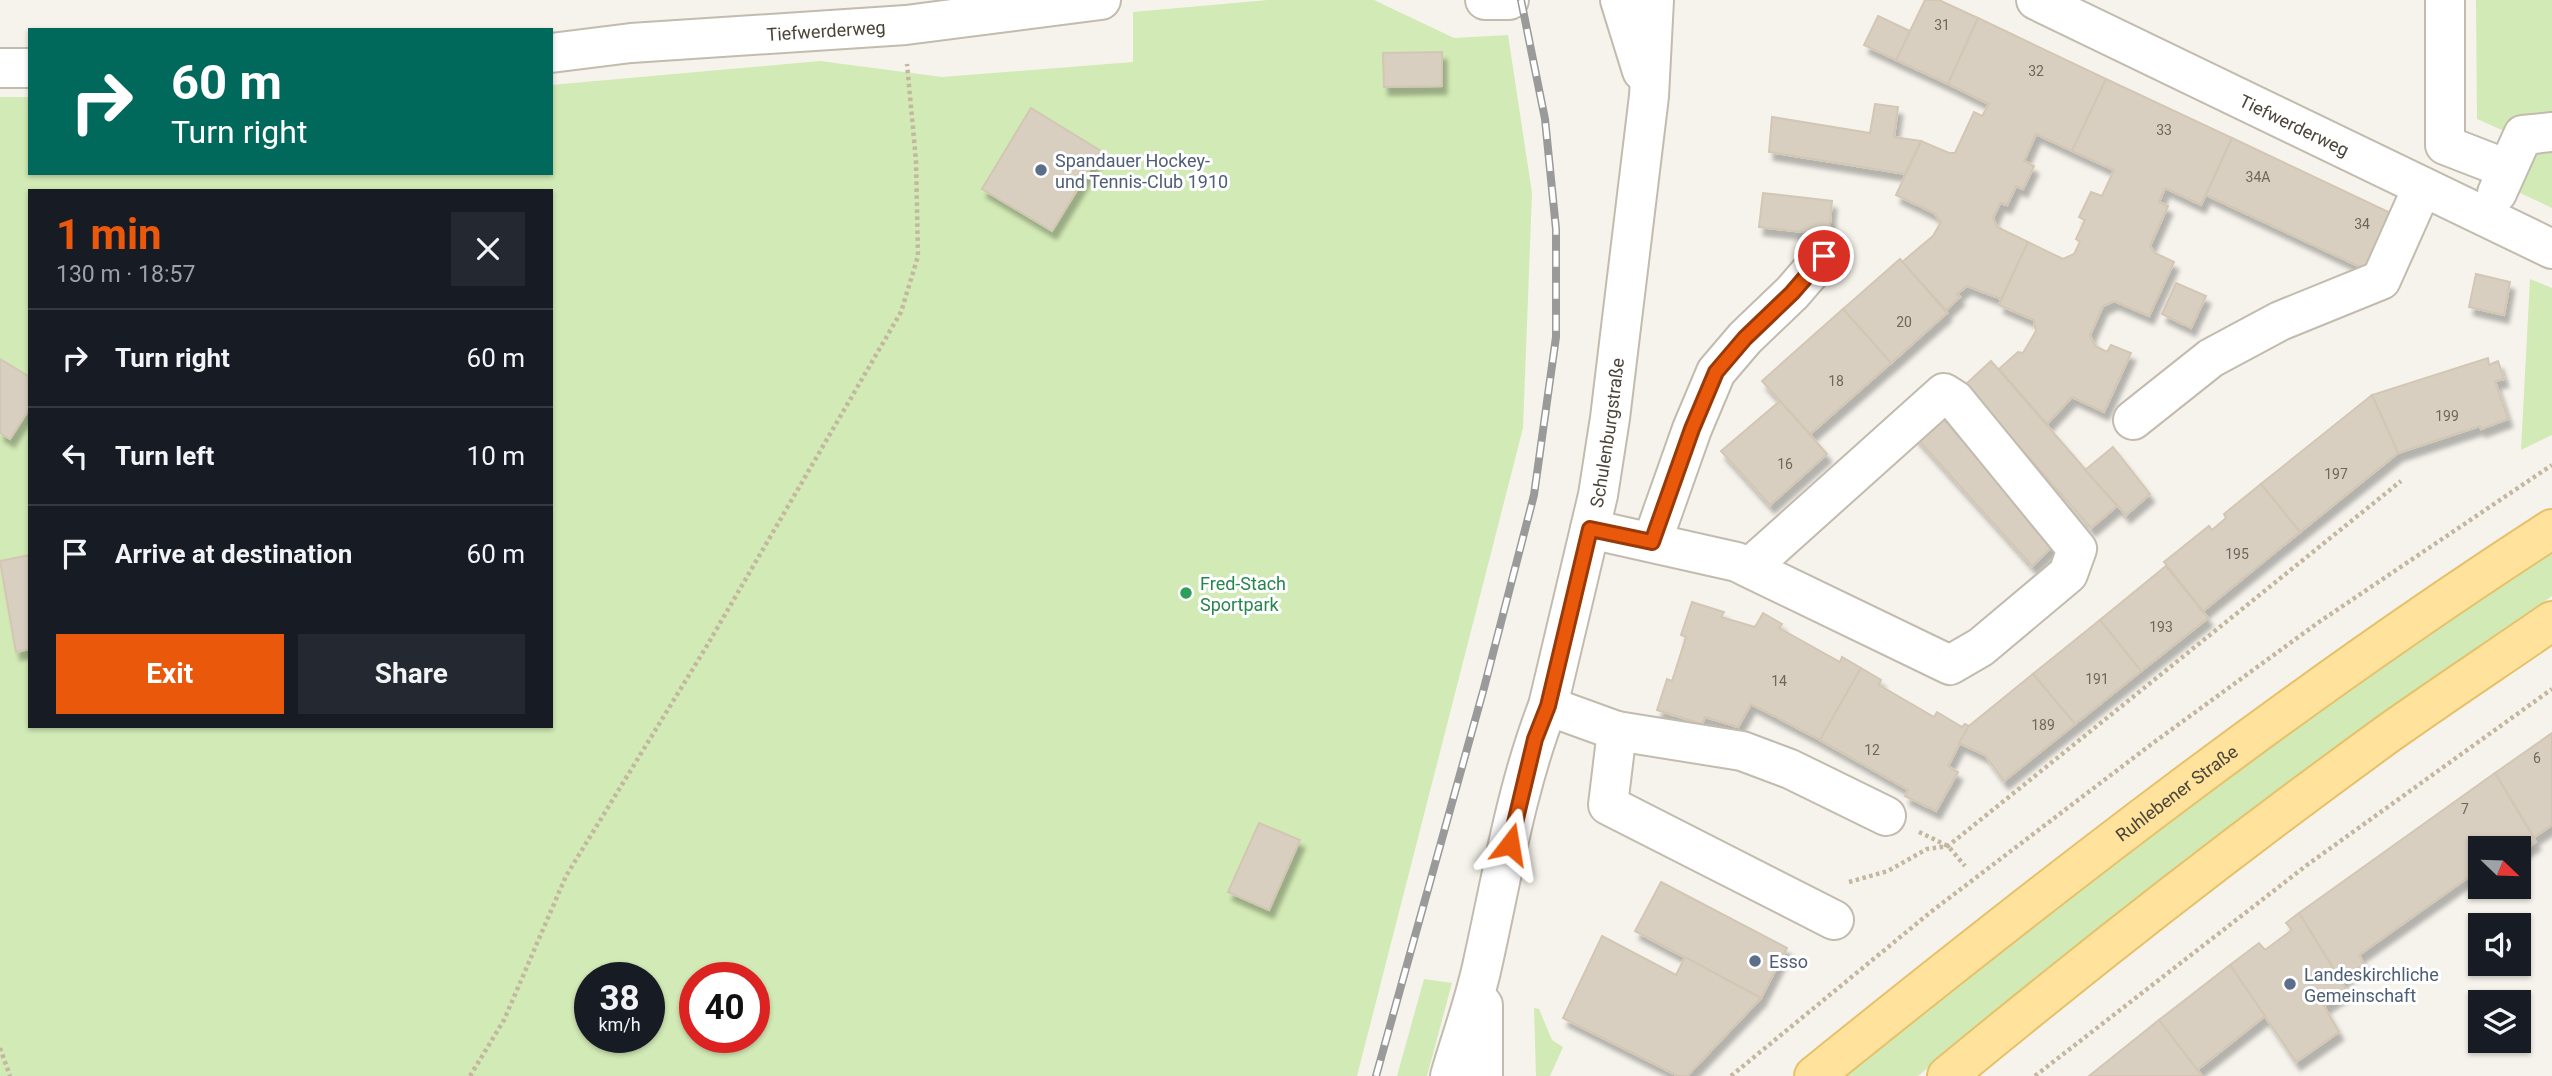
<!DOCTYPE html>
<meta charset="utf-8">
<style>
body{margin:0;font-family:Roboto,sans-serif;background:#242831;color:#f1f3f6;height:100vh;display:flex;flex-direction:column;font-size:26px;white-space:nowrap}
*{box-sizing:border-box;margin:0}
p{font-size:23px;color:#9ea1a6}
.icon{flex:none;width:38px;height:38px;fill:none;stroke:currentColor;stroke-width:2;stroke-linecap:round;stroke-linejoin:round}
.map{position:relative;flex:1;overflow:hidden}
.details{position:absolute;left:28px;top:189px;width:525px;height:539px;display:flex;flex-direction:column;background:#171b24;border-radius:0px;box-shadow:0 2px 5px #0004}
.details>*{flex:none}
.top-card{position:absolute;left:28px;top:28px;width:525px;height:147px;border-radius:0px;box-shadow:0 2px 5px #0004;background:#00695c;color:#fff;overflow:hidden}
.needle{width:46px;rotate:113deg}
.controls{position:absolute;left:2468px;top:836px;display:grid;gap:14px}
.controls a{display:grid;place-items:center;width:63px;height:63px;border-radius:0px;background:#171b24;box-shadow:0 2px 5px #0004;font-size:35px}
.speed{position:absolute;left:574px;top:962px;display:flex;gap:14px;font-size:35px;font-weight:700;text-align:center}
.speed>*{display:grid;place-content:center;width:91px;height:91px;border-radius:50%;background:#171b24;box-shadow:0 2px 5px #0004;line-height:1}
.speed small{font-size:18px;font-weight:400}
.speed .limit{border:10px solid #d22;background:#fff;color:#111}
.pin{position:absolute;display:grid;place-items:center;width:60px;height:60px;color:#fff;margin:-30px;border:4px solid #fff;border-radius:50%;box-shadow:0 2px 7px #0007}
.me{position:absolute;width:77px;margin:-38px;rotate:14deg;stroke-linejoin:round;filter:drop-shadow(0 0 5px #0008)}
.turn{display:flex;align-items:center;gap:24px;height:147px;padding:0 28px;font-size:32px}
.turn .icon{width:91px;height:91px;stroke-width:2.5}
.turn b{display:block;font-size:49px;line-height:60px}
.round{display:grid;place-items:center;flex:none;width:74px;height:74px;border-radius:0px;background:#242831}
.headline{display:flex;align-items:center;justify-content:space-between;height:119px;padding:0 28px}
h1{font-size:42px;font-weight:700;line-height:52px;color:#ea580c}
.cta{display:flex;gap:14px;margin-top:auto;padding:14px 28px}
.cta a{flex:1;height:80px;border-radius:0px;background:#ea580c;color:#fff;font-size:28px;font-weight:700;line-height:80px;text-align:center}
.cta a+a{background:#242831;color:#f1f3f6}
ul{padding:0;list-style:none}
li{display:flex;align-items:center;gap:21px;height:98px;padding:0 28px;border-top:2px solid #363941}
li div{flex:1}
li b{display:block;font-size:26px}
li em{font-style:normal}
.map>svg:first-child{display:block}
.green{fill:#d2eab5;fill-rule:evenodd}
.building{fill:#d8cfc1;stroke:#d3c7b4;stroke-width:2;filter:url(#shadow)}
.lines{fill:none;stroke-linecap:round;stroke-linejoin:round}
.minor-casing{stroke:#c2bbae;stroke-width:42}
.major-casing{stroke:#e6c16a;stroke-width:42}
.path{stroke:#c4b79f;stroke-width:4.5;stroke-dasharray:3.5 3.5;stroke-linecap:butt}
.minor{stroke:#fff;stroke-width:38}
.major{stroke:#ffe39c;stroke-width:38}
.rail-casing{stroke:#9a9a9a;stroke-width:8}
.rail{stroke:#fff;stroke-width:5;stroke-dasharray:16;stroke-linecap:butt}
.route-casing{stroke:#983908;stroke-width:18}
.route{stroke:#ea580c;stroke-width:12}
.service-dot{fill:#5c6f8a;stroke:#fff;stroke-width:2.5}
.leisure-dot{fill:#2e9e5b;stroke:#fff;stroke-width:2.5}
.labels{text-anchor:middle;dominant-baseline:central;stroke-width:6;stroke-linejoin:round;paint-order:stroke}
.number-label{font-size:14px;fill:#6e675b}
.street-label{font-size:18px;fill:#4b4439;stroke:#fff}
.service-label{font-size:18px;fill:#4e5e75;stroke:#fff;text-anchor:start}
.leisure-label{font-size:18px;fill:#27864d;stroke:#fff;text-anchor:start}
</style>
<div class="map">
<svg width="2552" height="1076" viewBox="0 0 2552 1076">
<defs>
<filter id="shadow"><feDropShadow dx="4.5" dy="8" stdDeviation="2" flood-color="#0004"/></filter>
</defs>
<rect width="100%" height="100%" fill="#f6f3ec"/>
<!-- green -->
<g class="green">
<path d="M1268 0H1374L1454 38 1508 35 1532 193 1523 428 1357 1076H0V97H30V173H551V85L820 61 942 77 1133 62V12ZM30 191H551V726H30ZM590 978H649V1038H590ZM695 978H754V1038H695Z"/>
<path d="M2476 0H2552V208L2518 192 2538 146 2477 119Z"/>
<path d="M2530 279 2552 288V435L2521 450Z"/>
<path d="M2552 552V596L2352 737 2002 1006 1918 1076H1847C2004 946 2167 821 2333 701 2405 650 2479 602 2552 552Z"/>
<path d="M1424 979 1452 983 1427 1076H1397Z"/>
<path d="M1534 1008 1539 1009 1552 1040 1563 1047 1550 1076H1536Z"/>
</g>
<!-- building -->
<g class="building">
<path d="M1925 0H1939L1978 18 1948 84 1896 60Z"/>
<path d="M1878 16 1910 31 1896 60 1864 45Z"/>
<path d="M1978 18 2106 79 2072 151 2036 134 2024 161 2034 166 2023 189 2016 186 2007 205 2000 203 1993 218 1997 227 2028 242 2001 299 1967 286 1957 294 1960 297 1946 310 1902 262 1933 236 1941 222 1934 213 1896 195 1921 141 1949 153H1955L1974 112 1982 116 1989 104 1948 84Z"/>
<path d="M1442 52V86L1384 87 1383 53Z"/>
<path d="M2106 79 2232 138 2201 205 2165 188 2159 202 2168 206 2150 246 2155 253 2174 262 2149 316 2114 301 2103 306 2090 335 2095 346 2107 352 2111 345 2131 353 2104 412 2072 397 2047 424 1999 369 2018 352 2023 353 2036 331 2034 320 1999 305 2028 242 2063 259 2074 254 2080 242 2076 239 2085 220 2079 217 2091 192 2102 196 2114 170 2072 151Z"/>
<path d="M1875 104 1898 107 1894 137 1921 141 1905 174 1769 152 1772 117 1870 133Z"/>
<path d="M1031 108 1101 151 1052 231 982 189Z"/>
<path d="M2232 138 2399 217 2373 273 2206 195Z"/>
<path d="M1763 193 1832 201 1829 235 1759 227Z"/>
<path d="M1900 259 1947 313 1891 363 1843 309Z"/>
<path d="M2476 274 2510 282 2504 315 2469 307Z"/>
<path d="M2176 283 2206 296 2191 328 2162 314Z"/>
<path d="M1843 309 1891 363 1810 434 1762 381Z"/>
<path d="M2488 358 2489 365 2498 361 2504 379 2495 381 2508 419 2481 429 2480 426 2398 453 2372 395Z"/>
<path d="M0 359 30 377V408L10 439 0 433Z"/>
<path d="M1991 361 2117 506 2091 528 1965 385Z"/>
<path d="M2372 395 2398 453 2300 532 2261 484Z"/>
<path d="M1780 401 1827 454 1770 505 1721 451Z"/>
<path d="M1937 412 2054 545 2032 566 1913 434Z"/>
<path d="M2113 447 2150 494 2126 515 2085 470Z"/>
<path d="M2261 484 2300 532 2203 611 2164 562 2209 526 2212 530 2226 518 2224 514Z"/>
<path d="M30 555V649L16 652 0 561Z"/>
<path d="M2166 566 2208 618 2141 671 2100 620Z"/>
<path d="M1692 602 1724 612 1721 617 1755 627 1763 613 1782 624 1779 628 1840 662 1842 657 1861 668 1820 740 1751 704 1738 727 1705 717 1702 724 1657 710 1667 679 1672 681 1686 637 1681 635Z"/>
<path d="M2100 620 2141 671 2075 724 2033 674Z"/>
<path d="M1861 668 1881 680 1879 685 1934 717 1937 712 1962 727 1965 724 1969 726 1948 766 1958 772 1936 811 1905 796 1908 790 1820 740Z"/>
<path d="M2033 674 2075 724 2004 781 1985 755 1959 743 1969 726Z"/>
<path d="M2552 733V825L2534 837 2495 773Z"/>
<path d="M2495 773 2536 842 2520 853 2514 845 2508 849H2480V869L2359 955 2364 964 2341 980 2299 913Z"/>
<path d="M1259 823 1300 840 1269 910 1228 892Z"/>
<path d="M1661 882 1787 948 1761 998 1635 931Z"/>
<path d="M2299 913 2347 991 2324 1006 2339 1032 2296 1062 2230 965 2259 943 2265 950 2292 930 2286 923Z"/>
<path d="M1602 936 1676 975 1685 957 1761 998 1687 1076H1678L1563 1018Z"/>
<path d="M2230 965 2265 1016 2197 1070 2159 1020Z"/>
<path d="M2159 1020 2202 1076H2089Z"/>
</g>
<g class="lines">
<!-- minor casing -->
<g class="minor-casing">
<g id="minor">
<path d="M1485 0H1509"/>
<path d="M1620 0 1642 71"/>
<path id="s1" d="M2036 0 2552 249"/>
<path d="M2445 0V145L2507 169"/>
<path id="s2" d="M551 53 631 43 906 25 1101 0"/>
<path d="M0 68H30"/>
<path d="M2497 193 2523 135 2552 132"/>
<path d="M2133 420 2211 358 2280 321 2381 280 2422 188"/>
<path d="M1590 529 1737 562 1749 568 1950 665 1981 647 2068 574 2077 549 1955 400 1944 393 1749 568"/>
<path d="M1652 542 1692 429 1716 372 1745 338 1792 293 1824 256"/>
<path d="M1548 706 1617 731 1608 805 1834 920"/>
<path d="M1617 731 1742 751 1790 769 1886 816"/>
<path d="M1483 1005V1076"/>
<path id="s3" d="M1450 1076C1461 1038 1475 1001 1483 962 1502 877 1516 788 1548 706L1598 495 1610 418 1649 96 1654 0"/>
</g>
</g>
<!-- major casing -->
<g class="major-casing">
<g id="major">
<path id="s4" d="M1814 1076C2052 884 2295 695 2552 529"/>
<path d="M1947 1076C2090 958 2236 844 2386 735 2441 696 2497 659 2552 621"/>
</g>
</g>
<!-- path -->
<g class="path">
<path d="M1919 832 1948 846 1965 866"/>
<path d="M1849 882 1888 871 1927 849 1948 846 2401 481"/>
<path d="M0 1048 10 1076"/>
<path d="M470 1076 504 1020 566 876 705 649 901 312 918 256 916 161 907 64"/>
<path d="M1731 1076 1932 911 2153 743 2319 622 2552 465"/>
<path d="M2035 1076 2307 865 2552 689"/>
</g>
<!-- minor -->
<use href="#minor" class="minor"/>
<!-- major -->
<use href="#major" class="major"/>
<!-- rail casing -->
<g class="rail-casing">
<path id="rail" d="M1376 1076 1484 688 1534 495 1556 337V229L1545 119 1521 0"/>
</g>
<!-- rail -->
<use href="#rail" class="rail"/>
</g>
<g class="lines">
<!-- route casing -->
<g class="route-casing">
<path id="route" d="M1510 844 1535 739 1548 706 1590 529 1652 542 1692 429 1716 372 1745 338 1792 293 1824 256"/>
</g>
<!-- route -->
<use href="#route" class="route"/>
</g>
<!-- markers -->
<g class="service-dot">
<circle cx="1041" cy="170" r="7"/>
<circle cx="1755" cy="961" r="7"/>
<circle cx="2290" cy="984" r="7"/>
</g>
<circle class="leisure-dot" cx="1186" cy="593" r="7"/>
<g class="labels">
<!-- number labels -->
<g class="number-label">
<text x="1942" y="25">31</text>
<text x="2036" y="71">32</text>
<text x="2164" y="130">33</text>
<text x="2258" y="177">34A</text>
<text x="2362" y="224">34</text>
<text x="1904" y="322">20</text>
<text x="1836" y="381">18</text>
<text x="2447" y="416">199</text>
<text x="1785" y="464">16</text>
<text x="2336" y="474">197</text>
<text x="2237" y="554">195</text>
<text x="2161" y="627">193</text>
<text x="2097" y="679">191</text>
<text x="1779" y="681">14</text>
<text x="2043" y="725">189</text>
<text x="1872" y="750">12</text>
<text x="2537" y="758">6</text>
<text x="2465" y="809">7</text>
</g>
<!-- street labels -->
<g class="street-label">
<text stroke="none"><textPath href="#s2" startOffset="276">Tiefwerderweg</textPath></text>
<text stroke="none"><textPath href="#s1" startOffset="287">Tiefwerderweg</textPath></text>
<text stroke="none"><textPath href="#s3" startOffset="663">Schulenburgstraße</textPath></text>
<text stroke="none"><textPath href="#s4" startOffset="460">Ruhlebener Straße</textPath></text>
</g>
<!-- service labels -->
<g class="service-label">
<text x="1055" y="160">Spandauer Hockey-<tspan x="1055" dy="21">und Tennis-Club 1910</tspan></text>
<text x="1769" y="961">Esso</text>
<text x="2304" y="974">Landeskirchliche<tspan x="2304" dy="21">Gemeinschaft</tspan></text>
</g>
<!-- leisure labels -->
<g class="leisure-label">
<text x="1200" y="583">Fred-Stach<tspan x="1200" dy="21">Sportpark</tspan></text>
</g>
</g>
</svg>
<div class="controls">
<a><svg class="needle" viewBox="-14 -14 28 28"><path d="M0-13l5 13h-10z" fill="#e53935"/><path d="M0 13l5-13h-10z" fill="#9ea1a6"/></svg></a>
<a><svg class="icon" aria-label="sound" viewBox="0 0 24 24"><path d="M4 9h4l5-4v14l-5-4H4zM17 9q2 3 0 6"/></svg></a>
<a><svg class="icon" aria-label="layers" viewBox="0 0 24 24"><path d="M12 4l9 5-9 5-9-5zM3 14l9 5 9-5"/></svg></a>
</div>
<div class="speed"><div>38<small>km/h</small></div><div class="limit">40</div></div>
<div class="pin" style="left:1824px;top:256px;background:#d93025"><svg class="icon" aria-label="arrive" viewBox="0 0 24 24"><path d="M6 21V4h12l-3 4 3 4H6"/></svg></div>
<svg class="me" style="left:1510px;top:844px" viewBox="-20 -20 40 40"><path d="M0-17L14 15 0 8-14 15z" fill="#ea580c" stroke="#fff" stroke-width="4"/></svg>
<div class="top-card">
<div class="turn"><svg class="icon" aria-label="right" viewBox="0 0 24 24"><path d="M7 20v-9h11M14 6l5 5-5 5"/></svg><div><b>60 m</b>Turn right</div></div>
</div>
<section class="details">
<div class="headline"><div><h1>1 min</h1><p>130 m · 18:57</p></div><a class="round"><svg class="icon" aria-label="close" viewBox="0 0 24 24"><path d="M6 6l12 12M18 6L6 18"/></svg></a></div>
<ul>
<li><svg class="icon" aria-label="right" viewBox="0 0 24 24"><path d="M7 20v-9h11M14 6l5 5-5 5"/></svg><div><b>Turn right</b></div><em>60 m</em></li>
<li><svg class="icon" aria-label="left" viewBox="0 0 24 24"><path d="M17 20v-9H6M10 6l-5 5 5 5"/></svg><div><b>Turn left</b></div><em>10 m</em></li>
<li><svg class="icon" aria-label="arrive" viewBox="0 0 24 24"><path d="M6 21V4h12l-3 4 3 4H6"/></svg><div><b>Arrive at destination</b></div><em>60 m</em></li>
</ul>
<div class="cta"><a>Exit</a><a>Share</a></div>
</section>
</div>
